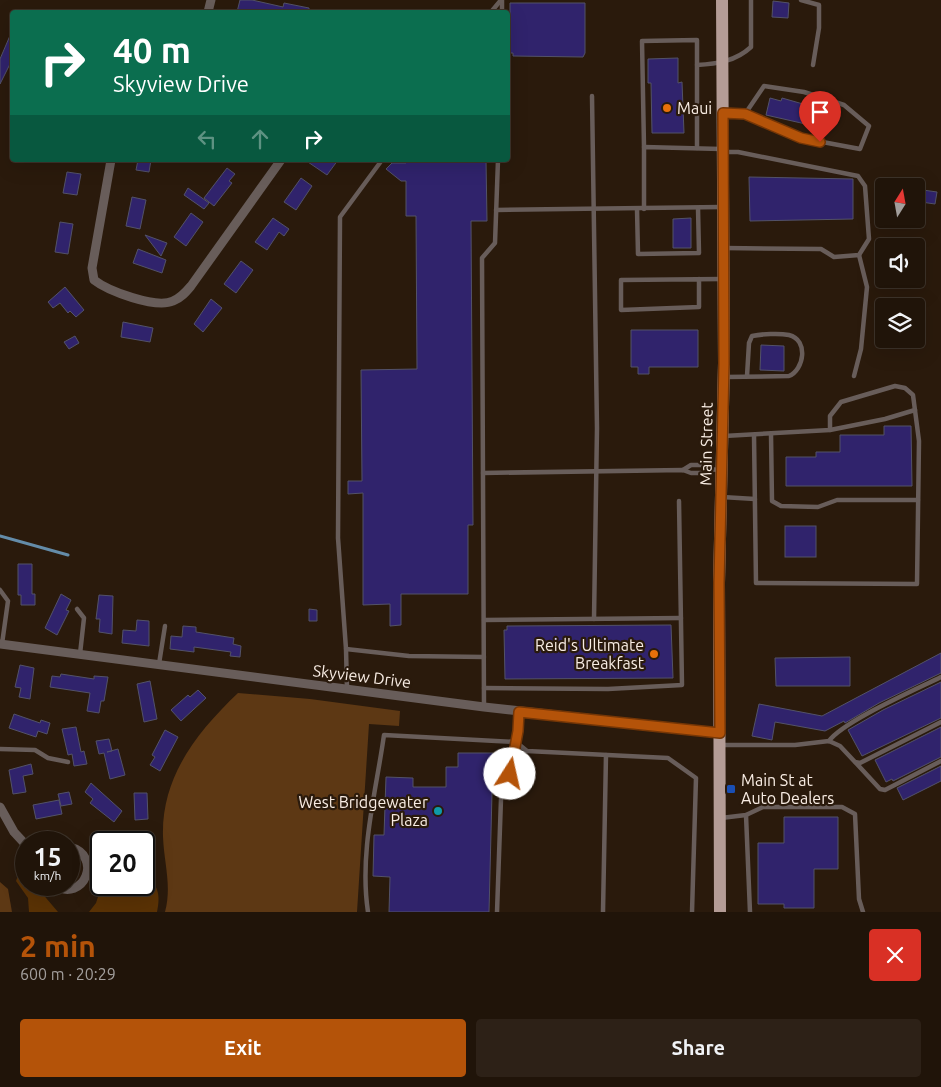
<!DOCTYPE html>
<meta charset="utf-8">
<style>
body{margin:0;font-family:Ubuntu,sans-serif;background:#2d2117;color:#f1f3f6;height:100vh;display:flex;flex-direction:column;font-size:19px;white-space:nowrap}
*{box-sizing:border-box;margin:0}
p{font-size:16px;color:#a29e9c}
.icon{flex:none;width:28px;height:28px;fill:none;stroke:currentColor;stroke-width:2;stroke-linecap:round;stroke-linejoin:round}
.map{position:relative;height:912px;overflow:hidden}
.details{display:flex;flex-direction:column;background:#201409;flex:1}
.details>*{flex:none}
.guide{position:absolute;left:10px;top:10px;width:500px;height:152px;border-radius:5px;box-shadow:0 5px 20px #0002,0 0 0 1px #3d332a;background:#0b6e4f;color:#fff;overflow:hidden}
.needle{width:32px;rotate:11deg}
.tools{position:absolute;left:875px;top:178px;display:grid;gap:10px}
.tools a{display:grid;place-items:center;width:50px;height:50px;border-radius:5px;background:#201409;box-shadow:0 5px 20px #0002,0 0 0 1px #3d332a;font-size:25px}
.speed{position:absolute;left:15px;top:831px;display:flex;gap:10px;font-size:25px;font-weight:700;text-align:center}
.speed>*{display:grid;place-content:center;width:65px;height:65px;border-radius:50%;background:#201409;box-shadow:0 5px 20px #0002,0 0 0 1px #3d332a;line-height:1}
.speed small{font-size:12px;font-weight:400}
.speed .limit{border:2px solid #111;border-radius:8px;background:#fff;color:#111}
.pin{position:absolute;display:grid;place-items:center;width:42px;height:42px;color:#fff;margin:-51px -21px;border-radius:50% 50% 50% 0;rotate:-45deg;box-shadow:0 0 5px #0007}
.pin .icon{rotate:45deg}
.me{position:absolute;width:55px;margin:-28px;rotate:10deg;stroke-linejoin:round;filter:drop-shadow(0 0 4px #0008)}
.turn{display:flex;align-items:center;gap:18px;height:105px;padding:0 20px;font-size:22px}
.turn .icon{width:65px;height:65px;stroke-width:2.5}
.turn b{display:block;font-size:35px;line-height:42px}
.lanes{display:flex;align-items:center;height:48px;padding:0 20px;background:#0003;justify-content:center;gap:25px;direction:ltr}
.lanes .off{opacity:.35}
.round{display:grid;place-items:center;flex:none;width:52px;height:52px;border-radius:5px;background:#2d2117}
.overview{display:flex;align-items:center;justify-content:space-between;height:85px;padding:0 20px}
h1{font-size:30px;font-weight:700;line-height:38px;color:#b45309}
.cta{display:flex;gap:10px;margin-top:auto;padding:10px 20px}
.cta a{flex:1;height:58px;border-radius:5px;background:#b45309;color:#fff;font-size:20px;font-weight:700;line-height:58px;text-align:center}
.cta a+a{background:#2d2117;color:#f1f3f6}
.map>svg:first-child{display:block}
.green{fill:#5a3205}
.forest{fill:#5d3814}
.lines{fill:none;stroke-linecap:round;stroke-linejoin:round}
.stream{stroke:#648ca9;stroke-width:3}
.building{fill:#30236c;stroke:#535268}
.lane{stroke:#685d5a;stroke-width:4.5}
.street{stroke:#685d5a;stroke-width:9}
.primary{stroke:#b49c96;stroke-width:12}
.route-casing{stroke:#753606;stroke-width:12}
.route{stroke:#b45309;stroke-width:9}
.food-dot{fill:#e8710a;stroke:#2a1a0c;stroke-width:2}
.transit-dot{fill:#1a4fb4;stroke:#2a1a0c;stroke-width:2}
.culture-dot{fill:#0f9aa8;stroke:#2a1a0c;stroke-width:2}
.labels{text-anchor:middle;dominant-baseline:central;stroke-width:4.5;stroke-linejoin:round;paint-order:stroke}
.poi-label{font-size:16px;fill:#f8ece3;stroke:#2a1a0c;text-anchor:start}
.street-label{font-size:16px;fill:#f8ece3;stroke:#2a1a0c}
</style>
<div class="map">
<svg width="941" height="912" viewBox="0 0 941 912">
<rect width="100%" height="100%" fill="#2a1a0c"/>
<!-- green -->
<g class="green">
<path d="M19 873H26V885H35L58 912H29L28 898 16 881Z"/>
<path d="M144 873C158 885 161 894 157 912H89L96 903 102 885H144Z"/>
</g>
<!-- forest -->
<g class="forest">
<path d="M238 693 310 699 400 711 399 726 369 724 357 912H165C172 886 164 863 163 837 161 777 197 732 238 693Z"/>
<path d="M0 882 8 889 12 912H0Z"/>
</g>
<g class="lines">
<!-- stream -->
<path class="stream" d="M0 536 68 555"/>
</g>
<!-- building -->
<g class="building">
<path d="M240 0H252L283 7 284 3 309 8V12H237Z"/>
<path d="M773 1 789 3 788 18 772 17Z"/>
<path d="M510 3H585V53L583 57 513 56V53H510Z"/>
<path d="M12 31V60L0 84V59Z"/>
<path d="M678 58V83L682 82 684 133H652L651 83H648V59Z"/>
<path d="M770 98 781 101 782 98 810 106 807 115 812 116 810 125 766 115Z"/>
<path d="M138 160H151L149 172 136 170Z"/>
<path d="M305 160H338L327 175Z"/>
<path d="M406 160H486L487 221H471L473 525H468V594H401V625L390 626V604L363 605V493L348 494V481H362L361 370 417 369 416 216H406V181H401L386 169 392 163H406Z"/>
<path d="M227 168 235 174 229 181 232 183 214 206 204 198Z"/>
<path d="M67 172 81 174 77 195 63 193Z"/>
<path d="M749 177 853 179V219L750 221Z"/>
<path d="M301 178 312 186 296 210 284 202Z"/>
<path d="M188 188 209 203 204 209 184 195Z"/>
<path d="M923 190 937 192 935 204 921 202Z"/>
<path d="M132 197 146 200 140 229 126 226Z"/>
<path d="M191 213 203 222 186 246 174 237Z"/>
<path d="M273 218 289 229 284 236 279 232 267 250 255 242Z"/>
<path d="M691 218V248H673V219Z"/>
<path d="M60 222 73 224 68 254 55 252Z"/>
<path d="M145 235 167 243 161 256Z"/>
<path d="M138 249 166 260 162 273 133 263Z"/>
<path d="M241 261 253 270 236 293 224 284Z"/>
<path d="M65 287 84 310 76 317 70 311 68 313 60 303 53 308 48 302Z"/>
<path d="M211 299 222 308 203 332 194 324Z"/>
<path d="M123 322 153 328 150 342 121 337Z"/>
<path d="M631 330H698V367H649V374H638V367H631Z"/>
<path d="M75 336 79 343 69 349 64 342Z"/>
<path d="M761 345 784 346V371L760 370Z"/>
<path d="M884 426H911L912 486H786V457H816V452H840V435H884Z"/>
<rect x="785" y="526" width="31" height="31"/>
<path d="M18 564H32V594H35V605H21V595H18Z"/>
<path d="M61 594 71 600 66 610 69 611 57 635 45 628Z"/>
<path d="M99 595 113 596 112 634 99 632 100 619H96Z"/>
<path d="M309 609 317 610V621H309Z"/>
<path d="M137 620 149 621V646L122 643 123 630 136 631Z"/>
<path d="M671 625 673 678 505 679 504 630H507V626Z"/>
<path d="M183 626 196 627V632L234 638 233 644 241 646 240 657 230 656 231 652 194 647V652L170 649 171 636 182 637Z"/>
<path d="M941 653V673L879 703 845 723 844 721 825 731 775 722 772 740 752 736 759 704 822 716Z"/>
<path d="M850 657V686H776L775 658Z"/>
<path d="M20 665 34 668 30 699 19 697 21 688 15 687Z"/>
<path d="M61 674 94 679V676L108 677 104 701H101L99 713 87 711 90 693 50 687 52 676 60 677Z"/>
<path d="M150 681 157 719 144 722 137 684Z"/>
<path d="M941 682V718L862 756 848 730 883 710Z"/>
<path d="M198 690 206 698 181 721 171 710 188 695 190 697Z"/>
<path d="M14 714 40 723 41 720 50 723 47 734 38 731 36 737 9 728Z"/>
<path d="M76 727 81 752 84 751 87 764 74 766 72 754 68 755 62 729Z"/>
<path d="M941 727V757L893 781 892 779 886 782 875 760Z"/>
<path d="M165 730 178 737 160 771 150 765 155 757 152 755Z"/>
<path d="M109 739 112 751 107 752 118 749 125 775 110 779 104 753 99 754 96 741Z"/>
<path d="M458 753H493L489 912H389L390 877 373 876 374 835H384L386 777 413 778V787H446V767H458Z"/>
<path d="M31 764 33 774 23 776 26 792 13 794 9 770Z"/>
<path d="M941 766V781L903 800 897 788Z"/>
<path d="M91 783 122 811 114 822 90 803 93 799 85 792Z"/>
<path d="M69 792 72 804 61 806 58 794Z"/>
<path d="M134 793H147L148 819 135 820Z"/>
<path d="M59 800 62 814 36 819 33 805Z"/>
<path d="M784 817H838V869H814V908H784V904H758V843H784Z"/>
</g>
<g class="lines">
<!-- lane -->
<g class="lane">
<path d="M801 0 819 5V28L813 65"/>
<path d="M491 12 501 0"/>
<path d="M502 12V0"/>
<path d="M697 65C717 64 736 61 751 47V0"/>
<path d="M592 96 597 428 594 619"/>
<path d="M724 113 745 114 801 138 860 149 869 126 844 105 804 92 764 86 745 114"/>
<path d="M644 147 642 41 697 40V148"/>
<path d="M723 152H738L858 176 865 186 869 239 859 255 834 257 821 249 724 248"/>
<path d="M637 209 638 254 699 253 698 208"/>
<path d="M644 209V147L721 149"/>
<path d="M496 210 721 207"/>
<path d="M699 279V307L621 310V280L722 279"/>
<path d="M854 376 861 349 867 287 859 255"/>
<path d="M725 377 789 376C804 370 809 340 789 335 779 333 762 334 752 336L749 343 747 376"/>
<path d="M771 434 772 501 781 506 818 507 837 500H918"/>
<path d="M754 435 756 583 917 584 919 441 913 395 905 388 895 386 841 402 830 416V430"/>
<path d="M724 436 830 430 885 419 915 410"/>
<path d="M683 470 691 465H704L708 469 720 470"/>
<path d="M483 473 683 470 691 473H704L708 469"/>
<path d="M722 497 755 499"/>
<path d="M0 590 8 601 2 644"/>
<path d="M77 609 84 618 80 654"/>
<path d="M484 620 681 618"/>
<path d="M346 649 409 656 484 657"/>
<path d="M159 664 165 626"/>
<path d="M484 688 608 689 682 685 679 501"/>
<path d="M347 689 346 649 338 538 340 217 382 160"/>
<path d="M484 707 482 258 495 243 498 160"/>
<path d="M829 741C844 721 915 690 941 677"/>
<path d="M720 745H795L829 741 840 746 855 762 860 763 941 722"/>
<path d="M0 749 35 750 48 758 68 762"/>
<path d="M856 763 880 789 885 790 941 761"/>
<path d="M746 815 750 912"/>
<path d="M721 818 746 815 763 807H842L855 814 859 899 863 912"/>
<path d="M368 912C359 853 376 792 384 735L516 742 527 751 668 758 696 778 692 912"/>
<path d="M497 912 501 799 510 774 518 731 519 712"/>
<path d="M603 912 606 755"/>
</g>
<!-- street -->
<g class="street">
<path d="M208 12 211 0"/>
<path d="M111 160 92 268 94 280C108 291 156 309 173 301 181 298 186 292 191 286L281 160"/>
<path d="M0 644 484 707 720 733"/>
<path d="M0 807 14 832 26 845"/>
<path d="M54 885C84 904 104 855 69 847"/>
</g>
<!-- primary -->
<path class="primary" d="M720 912 719 583 724 363 722 0"/>
</g>
<g class="lines">
<!-- route casing -->
<g class="route-casing">
<path id="route" d="M510 774 518 731 519 712 720 733 719 583 724 364 723 113 745 114 801 138 820 142"/>
</g>
<!-- route -->
<use href="#route" class="route"/>
</g>
<!-- markers -->
<g class="food-dot">
<circle cx="667" cy="108" r="5"/>
<circle cx="654" cy="654" r="5"/>
</g>
<rect class="transit-dot" x="726" y="784" width="10" height="10" rx="2.5"/>
<circle class="culture-dot" cx="438" cy="811" r="5"/>
<g class="labels">
<!-- poi labels -->
<g class="poi-label">
<text x="677" y="108">Maui</text>
<text x="644" y="645" text-anchor="end">Reid's Ultimate<tspan x="644" dy="18">Breakfast</tspan></text>
<text x="741" y="780">Main St at<tspan x="741" dy="18">Auto Dealers</tspan></text>
<text x="428" y="802" text-anchor="end">West Bridgewater<tspan x="428" dy="18">Plaza</tspan></text>
</g>
<!-- street labels -->
<g class="street-label">
<text transform="translate(706 444) rotate(-89)">Main Street</text>
<text transform="translate(362 676) rotate(7)">Skyview Drive</text>
</g>
</g>
</svg>
<div class="tools">
<a><svg class="needle" viewBox="-14 -14 28 28"><path d="M0-13l5 13h-10z" fill="#e53935"/><path d="M0 13l5-13h-10z" fill="#a29e9c"/></svg></a>
<a><svg class="icon" aria-label="sound" viewBox="0 0 24 24"><path d="M4 9h4l5-4v14l-5-4H4zM17 9q2 3 0 6"/></svg></a>
<a><svg class="icon" aria-label="layers" viewBox="0 0 24 24"><path d="M12 4l9 5-9 5-9-5zM3 14l9 5 9-5"/></svg></a>
</div>
<div class="speed"><div>15<small>km/h</small></div><div class="limit">20</div></div>
<div class="pin" style="left:820px;top:142px;background:#d93025"><svg class="icon" aria-label="arrive" viewBox="0 0 24 24"><path d="M6 21V4h12l-3 4 3 4H6"/></svg></div>
<svg class="me" style="left:510px;top:774px" viewBox="-20 -20 40 40"><circle r="19" fill="#fff"/><path d="M0-13L10 11 0 6-10 11z" fill="#b45309"/></svg>
<div class="guide">
<div class="turn"><svg class="icon" aria-label="right" viewBox="0 0 24 24"><path d="M7 20v-9h11M14 6l5 5-5 5"/></svg><div><b>40 m</b>Skyview Drive</div></div>
<div class="lanes"><svg class="icon off" aria-label="left" viewBox="0 0 24 24"><path d="M17 20v-9H6M10 6l-5 5 5 5"/></svg><svg class="icon off" aria-label="ahead" viewBox="0 0 24 24"><path d="M12 20V5M6 11l6-6 6 6"/></svg><svg class="icon" aria-label="right" viewBox="0 0 24 24"><path d="M7 20v-9h11M14 6l5 5-5 5"/></svg></div>
</div>
</div>
<section class="details">
<div class="overview"><div><h1>2 min</h1><p>600 m · 20:29</p></div><a class="round" style="background:#d93025;color:#fff"><svg class="icon" aria-label="close" viewBox="0 0 24 24"><path d="M6 6l12 12M18 6L6 18"/></svg></a></div>
<div class="cta"><a>Exit</a><a>Share</a></div>
</section>
